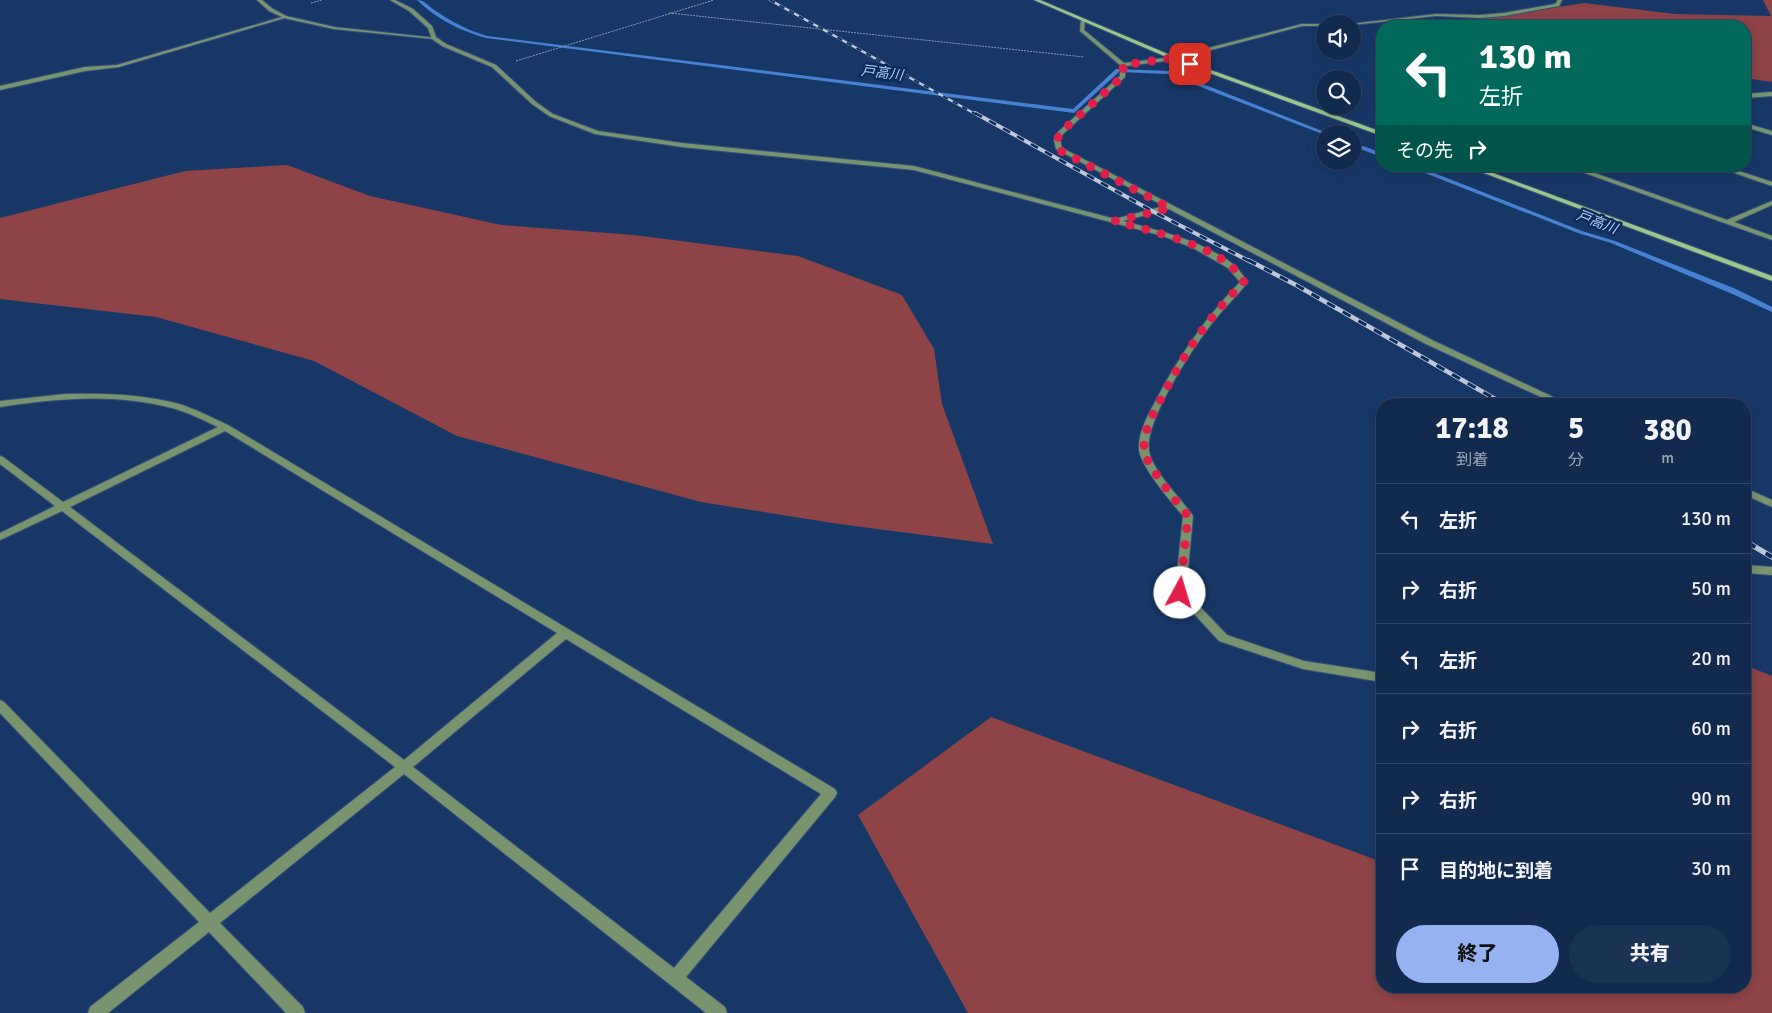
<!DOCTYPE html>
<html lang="ja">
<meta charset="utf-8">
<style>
body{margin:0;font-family:Signika,"Noto Sans JP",sans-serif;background:#1a3254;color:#f1f3f6;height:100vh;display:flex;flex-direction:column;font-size:19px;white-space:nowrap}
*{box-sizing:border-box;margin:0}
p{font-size:16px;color:#9ca7b6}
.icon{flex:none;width:28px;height:28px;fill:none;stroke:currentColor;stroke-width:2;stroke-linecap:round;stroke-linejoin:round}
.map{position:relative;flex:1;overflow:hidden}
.sheet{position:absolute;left:1376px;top:398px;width:375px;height:595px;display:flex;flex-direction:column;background:#112a4d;border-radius:20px;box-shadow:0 2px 12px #0003,0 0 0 1px #304665}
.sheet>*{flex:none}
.hud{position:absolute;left:1376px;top:20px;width:375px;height:152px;border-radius:20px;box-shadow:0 2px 12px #0003,0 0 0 1px #304665;background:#00695c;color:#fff;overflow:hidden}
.controls{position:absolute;left:1316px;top:15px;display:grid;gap:10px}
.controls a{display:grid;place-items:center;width:45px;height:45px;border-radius:50%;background:#112a4d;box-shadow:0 2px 12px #0003,0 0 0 1px #304665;font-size:25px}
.pin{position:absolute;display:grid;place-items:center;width:42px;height:42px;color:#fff;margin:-21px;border-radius:10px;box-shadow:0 2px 8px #0006}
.me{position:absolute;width:55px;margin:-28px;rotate:6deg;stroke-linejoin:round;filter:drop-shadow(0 0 4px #0008)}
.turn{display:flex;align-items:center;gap:18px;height:105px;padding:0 20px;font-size:22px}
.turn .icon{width:65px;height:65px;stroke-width:2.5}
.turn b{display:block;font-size:35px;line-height:42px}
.then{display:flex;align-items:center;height:48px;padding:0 20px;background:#0003;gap:10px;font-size:19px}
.eta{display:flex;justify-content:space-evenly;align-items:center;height:85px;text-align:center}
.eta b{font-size:30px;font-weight:800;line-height:35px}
.primary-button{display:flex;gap:10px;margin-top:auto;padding:10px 20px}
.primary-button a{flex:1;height:58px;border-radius:30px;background:#95b2f1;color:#111;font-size:20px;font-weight:800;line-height:58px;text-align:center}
.primary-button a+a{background:#1a3254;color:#f1f3f6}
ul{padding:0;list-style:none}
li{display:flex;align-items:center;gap:15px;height:70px;padding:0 20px;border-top:1px solid #304665}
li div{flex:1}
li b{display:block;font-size:19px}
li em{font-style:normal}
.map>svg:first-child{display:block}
.green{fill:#8e4347}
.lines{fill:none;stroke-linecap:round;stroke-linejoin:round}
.stream{fill:#4881d3;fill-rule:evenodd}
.lane-casing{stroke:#35527c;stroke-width:2}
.street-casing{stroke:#35527c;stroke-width:2}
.secondary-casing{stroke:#35527c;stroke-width:2}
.path{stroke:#8799b3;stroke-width:1;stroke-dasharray:2 1;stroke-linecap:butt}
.lane{fill:#78946f;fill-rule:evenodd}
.street{fill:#78946f;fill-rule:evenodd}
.secondary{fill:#9bc78b;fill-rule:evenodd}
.rail-far3-casing{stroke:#bdc7d7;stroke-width:2.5}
.rail-far2-casing{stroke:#bdc7d7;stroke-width:4}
.rail-far1-casing{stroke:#bdc7d7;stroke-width:4.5}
.rail-casing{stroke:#bdc7d7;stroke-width:5.5}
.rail-far3{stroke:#0c2d5b;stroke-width:2;stroke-dasharray:5.5;stroke-linecap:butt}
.rail-far2{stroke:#0c2d5b;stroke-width:2.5;stroke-dasharray:8;stroke-linecap:butt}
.rail-far1{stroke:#0c2d5b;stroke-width:3;stroke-dasharray:9;stroke-linecap:butt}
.rail{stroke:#0c2d5b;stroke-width:4;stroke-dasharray:12;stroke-linecap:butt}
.route{stroke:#e11d48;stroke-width:9;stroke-dasharray:0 16.2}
.labels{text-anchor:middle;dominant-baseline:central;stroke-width:5;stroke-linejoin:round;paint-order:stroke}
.far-water-label{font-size:14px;font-style:italic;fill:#aeccf6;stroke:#0c2d5b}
</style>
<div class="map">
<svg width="1772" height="1013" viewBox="0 0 1772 1013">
<rect width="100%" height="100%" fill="#173867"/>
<!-- green -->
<g class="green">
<path d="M1763 0H1772V82L1745 78V26L1441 25 1584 3 1675 14 1771 16Z"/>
<path d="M287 165 370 196 501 225 634 235 798 256 902 295 934 349 942 404 993 544 839 524 701 502 457 436 314 361 156 317 0 299V218L185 171Z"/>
<path d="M1745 665 1772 676V1013H968L858 815 991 717 1382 862V986H1745Z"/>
</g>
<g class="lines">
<!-- stream -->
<g class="stream">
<path d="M417 0C424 0 428 5 433 9 450 21 467 30 487 36L1073 109 1116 69 1170 71 1330 134H1325V135L1167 74 1119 72 1074 113 486 38C461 31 436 19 417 0Z"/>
<path d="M1352 142 1382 153V157L1352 146Z"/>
<path d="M1407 166H1416L1582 231 1615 241 1736 289 1772 307V312L1730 293 1611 243 1578 233Z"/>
</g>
<!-- lane casing -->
<g class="lane-casing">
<path id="lane" d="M286 16 334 27 436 38 434 39 334 29 284 18Z"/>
</g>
<!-- street casing -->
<g class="street-casing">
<g id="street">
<path d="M257 0H262L273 9 288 17 119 67 85 71 0 90V86L85 67 117 65 282 17 269 11Z"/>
<path d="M390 0H395L413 9 432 26 436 37 446 44 496 65 536 102 553 114 598 131 682 143 914 166 1115 219 1164 206 1056 149 1054 140 1058 132 1120 76V65L1080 31 1081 20 1085 21 1084 30 1124 63 1173 57 1302 24H1326L1325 26H1302L1173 60 1126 66 1125 77 1063 134 1060 140 1062 148 1432 340 1568 404H1556L1426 344 1169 209 1123 221C1160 231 1201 240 1233 264 1238 268 1243 276 1248 282 1237 296 1224 308 1213 322 1194 346 1145 420 1149 450 1151 470 1182 499 1193 516L1186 592 1227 635 1304 661 1382 673V682L1303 669 1219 641 1175 593 1183 516C1171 502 1141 467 1139 450 1138 432 1148 415 1156 400 1179 356 1206 317 1240 282L1228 268 1193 248 1163 236 914 170 682 147 595 134 549 116 532 104 492 67 442 46 432 39 428 28 409 11Z"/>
<path d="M1558 0H1562L1559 6 1504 16 1480 18 1436 16 1352 25V24H1350L1436 14 1480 15 1504 13 1555 4Z"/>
<path d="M1772 92V96L1745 98V94Z"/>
<path d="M1745 123 1772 131V135L1745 127Z"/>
<path d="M1565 166H1575L1727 220 1772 201V205L1734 222 1772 236V240Z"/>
<path d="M1714 166H1724L1772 182V186Z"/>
<path d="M65 394C103 393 142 394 179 404 196 409 212 418 228 425L835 789 837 793 835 797 686 977 725 1007 727 1013H706L404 774 220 923 303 1007 305 1013H286L209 932 108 1013H88L90 1007 199 922 0 713V700L4 702 210 913 395 767 62 511 0 540V533L55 506 0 464V456L3 457 63 502 218 427C203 420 188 412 172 408 116 393 56 398 0 407V401ZM225 431 557 633 404 760 70 507ZM566 639 821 794 674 968 413 767Z"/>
<path d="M1745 488 1772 500V507L1745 495Z"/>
<path d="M1745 565 1772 567V575L1745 573Z"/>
</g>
</g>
<!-- secondary casing -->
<g class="secondary-casing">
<g id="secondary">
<path d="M1034 0H1040L1175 57 1382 132V136L1171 59Z"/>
<path d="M1465 166H1474L1772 276V281Z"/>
</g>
</g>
<!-- path -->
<g class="path">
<path d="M311 3 322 0"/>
<path d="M669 13 1084 57"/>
<path d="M516 61 714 0"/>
</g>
<!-- lane -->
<use href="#lane" class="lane"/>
<!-- street -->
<use href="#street" class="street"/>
<!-- secondary -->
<use href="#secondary" class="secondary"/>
<!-- rail-far3 casing -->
<g class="rail-far3-casing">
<path id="rail-far3" d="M770 0 977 115"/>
</g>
<!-- rail-far2 casing -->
<g class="rail-far2-casing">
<path id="rail-far2" d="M975 113 1154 212 1251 262"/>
</g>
<!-- rail-far1 casing -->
<g class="rail-far1-casing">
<path id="rail-far1" d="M1248 260 1296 285 1504 404"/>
</g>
<!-- rail casing -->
<g class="rail-casing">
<path id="rail" d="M1745 541 1772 557"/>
</g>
<!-- rail-far3 -->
<use href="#rail-far3" class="rail-far3"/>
<!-- rail-far2 -->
<use href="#rail-far2" class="rail-far2"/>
<!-- rail-far1 -->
<use href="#rail-far1" class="rail-far1"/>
<!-- rail -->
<use href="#rail" class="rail"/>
</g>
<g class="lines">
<!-- route -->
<path class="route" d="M1180 593 1188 516C1179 505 1144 462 1144 450 1143 429 1155 411 1164 393 1188 348 1207 319 1244 282 1240 277 1236 271 1232 267 1208 244 1147 230 1115 221L1170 208 1059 150 1057 140 1060 133 1123 76V65L1173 58 1190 64"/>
</g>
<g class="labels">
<!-- far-water labels -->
<g class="far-water-label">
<text transform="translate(882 73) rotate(7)">戸高川</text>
<text transform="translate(1597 222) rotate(21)">戸高川</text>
</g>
</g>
</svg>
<div class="controls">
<a><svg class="icon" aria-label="sound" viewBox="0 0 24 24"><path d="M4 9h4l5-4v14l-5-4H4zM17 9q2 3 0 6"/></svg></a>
<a><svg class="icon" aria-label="search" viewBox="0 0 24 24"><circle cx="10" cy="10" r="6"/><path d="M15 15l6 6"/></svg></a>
<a><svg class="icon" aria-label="layers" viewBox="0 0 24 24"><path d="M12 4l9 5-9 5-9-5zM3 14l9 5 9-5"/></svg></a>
</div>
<div class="pin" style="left:1190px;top:64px;background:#d93025"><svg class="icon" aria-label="arrive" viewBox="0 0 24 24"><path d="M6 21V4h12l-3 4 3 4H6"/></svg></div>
<svg class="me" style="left:1180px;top:593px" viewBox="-20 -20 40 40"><circle r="19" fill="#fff"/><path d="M0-13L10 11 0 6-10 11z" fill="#e11d48"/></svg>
<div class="hud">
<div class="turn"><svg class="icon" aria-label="left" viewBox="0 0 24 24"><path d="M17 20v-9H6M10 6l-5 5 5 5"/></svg><div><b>130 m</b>左折</div></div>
<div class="then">その先<svg class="icon" aria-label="right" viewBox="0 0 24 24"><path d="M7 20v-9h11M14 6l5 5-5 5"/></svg></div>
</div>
<section class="sheet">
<div class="eta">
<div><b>17:18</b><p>到着</p></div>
<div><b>5</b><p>分</p></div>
<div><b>380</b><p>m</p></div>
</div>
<ul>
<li><svg class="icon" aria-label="left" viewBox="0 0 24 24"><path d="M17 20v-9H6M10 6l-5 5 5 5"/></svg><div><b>左折</b></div><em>130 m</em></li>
<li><svg class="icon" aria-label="right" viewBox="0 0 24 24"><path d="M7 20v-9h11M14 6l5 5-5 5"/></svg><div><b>右折</b></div><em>50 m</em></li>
<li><svg class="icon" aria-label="left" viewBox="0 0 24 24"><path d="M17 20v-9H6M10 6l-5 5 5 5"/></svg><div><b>左折</b></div><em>20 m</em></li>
<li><svg class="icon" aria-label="right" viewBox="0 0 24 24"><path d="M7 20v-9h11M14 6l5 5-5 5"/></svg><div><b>右折</b></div><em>60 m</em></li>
<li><svg class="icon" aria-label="right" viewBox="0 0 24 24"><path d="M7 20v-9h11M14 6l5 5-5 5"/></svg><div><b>右折</b></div><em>90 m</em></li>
<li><svg class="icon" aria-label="arrive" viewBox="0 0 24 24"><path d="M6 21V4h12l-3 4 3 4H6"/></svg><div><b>目的地に到着</b></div><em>30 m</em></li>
</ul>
<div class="primary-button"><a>終了</a><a>共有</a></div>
</section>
</div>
